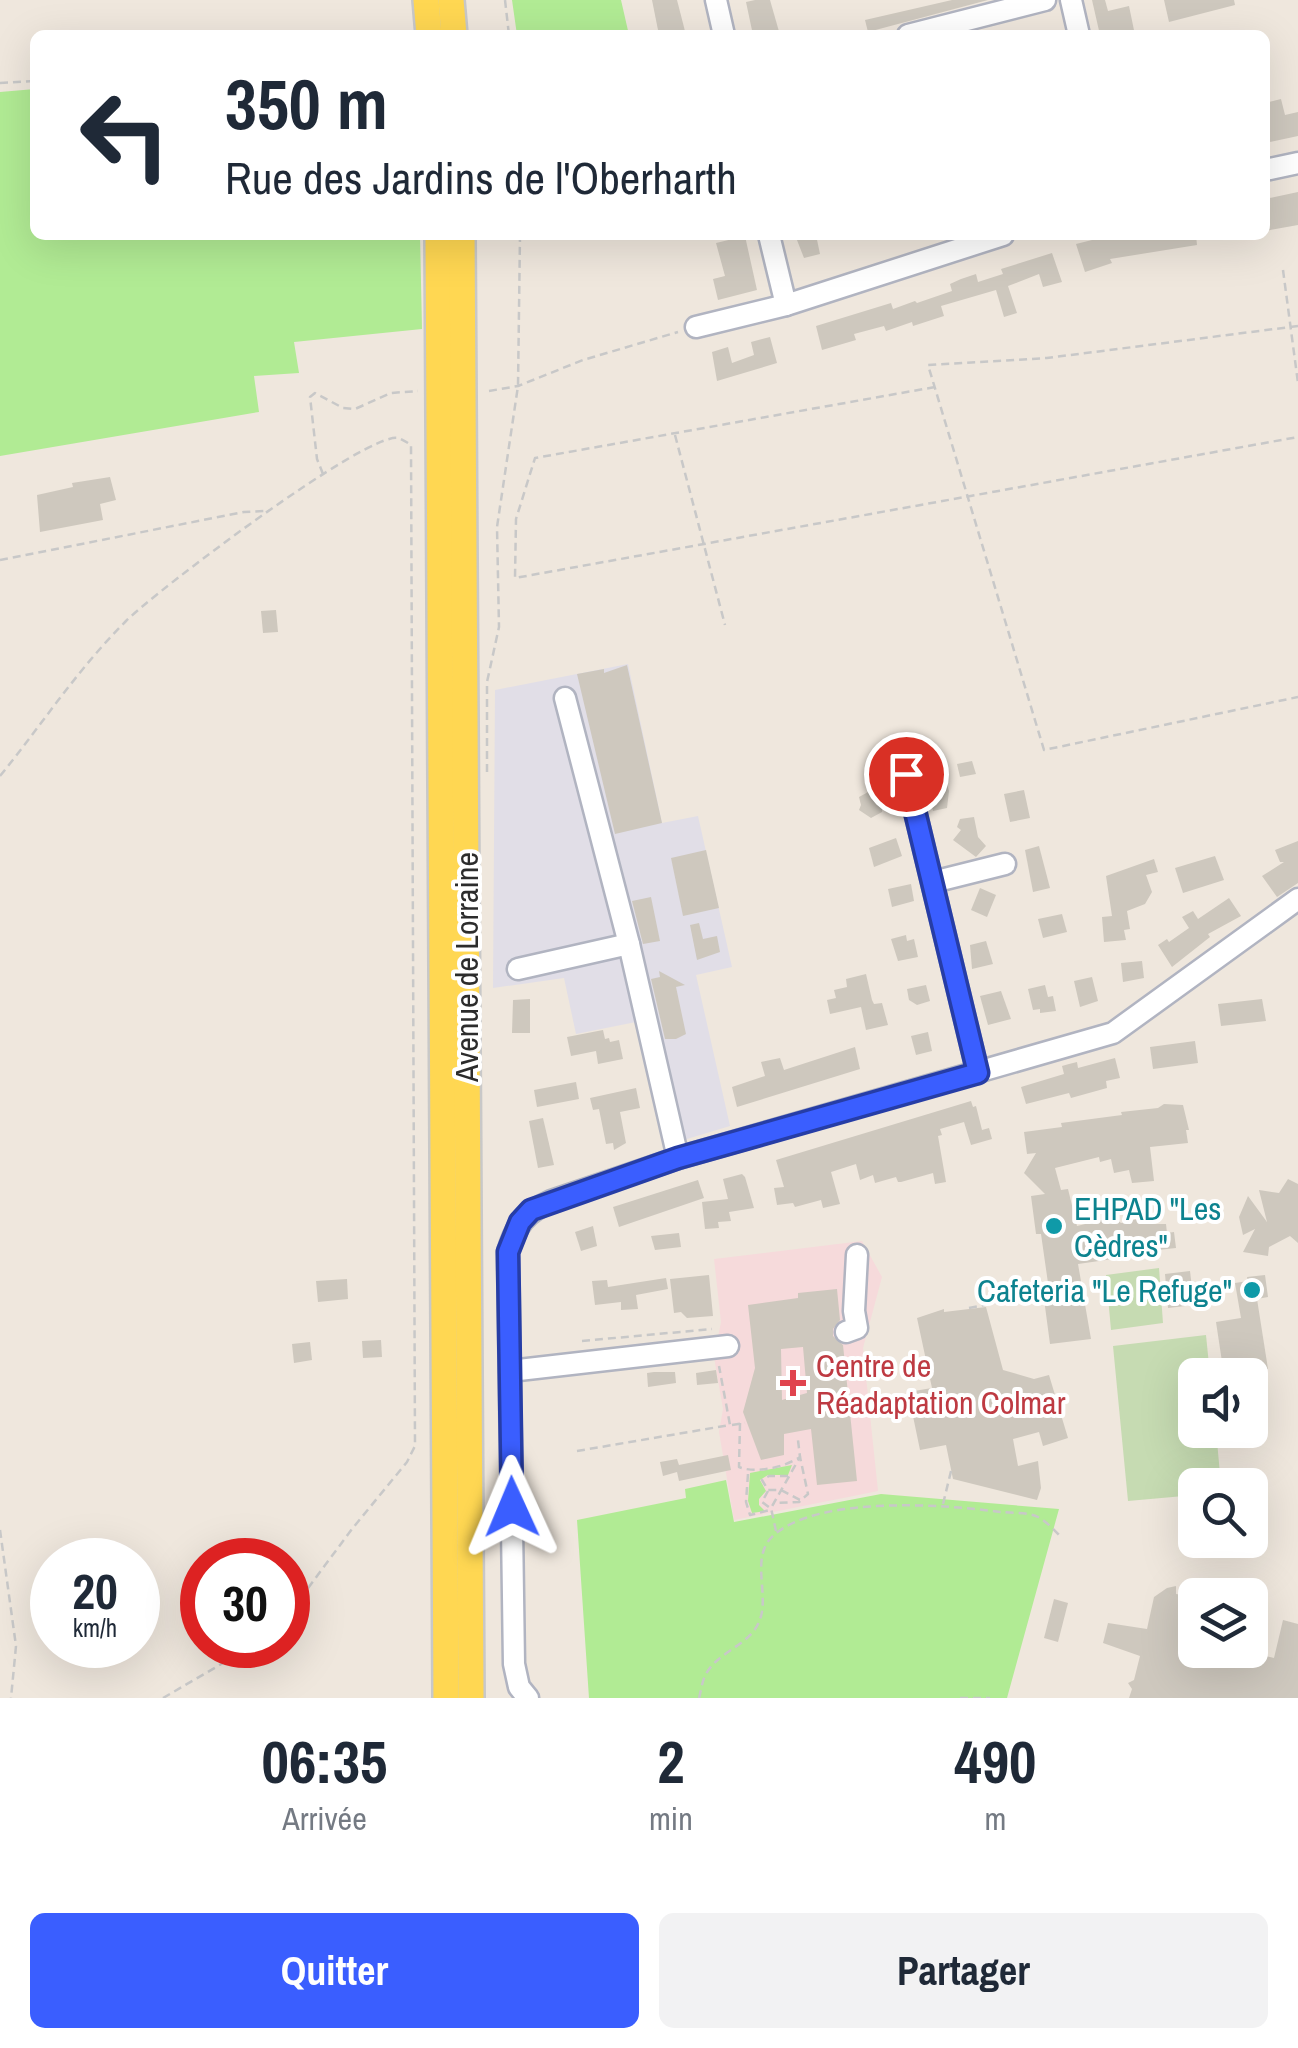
<!DOCTYPE html>
<html lang="fr">
<meta charset="utf-8">
<style>
body{margin:0;font-family:"Archivo Narrow",sans-serif;background:#f2f2f3;color:#1f2937;height:100vh;display:flex;flex-direction:column;font-size:38px;white-space:nowrap}
*{box-sizing:border-box;margin:0}
p{font-size:32px;color:#747a83}
.icon{flex:none;width:55px;height:55px;fill:none;stroke:currentColor;stroke-width:2;stroke-linecap:round;stroke-linejoin:round}
.map{position:relative;height:1698px;overflow:hidden}
.details{display:flex;flex-direction:column;background:#fff;flex:1}
.details>*{flex:none}
.top-card{position:absolute;left:30px;top:30px;width:1240px;height:210px;border-radius:15px;box-shadow:0 10px 40px #0002;background:#fff;color:#1f2937;overflow:hidden}
.buttons{position:absolute;left:1178px;top:1358px;display:grid;gap:20px}
.buttons a{display:grid;place-items:center;width:90px;height:90px;border-radius:15px;background:#fff;box-shadow:0 10px 40px #0002;font-size:50px}
.speed{position:absolute;left:30px;top:1538px;display:flex;gap:20px;font-size:50px;font-weight:700;text-align:center}
.speed>*{display:grid;place-content:center;width:130px;height:130px;border-radius:50%;background:#fff;box-shadow:0 10px 40px #0002;line-height:1}
.speed small{font-size:25px;font-weight:400}
.speed .limit{border:15px solid #d22;background:#fff;color:#111}
.pin{position:absolute;display:grid;place-items:center;width:85px;height:85px;color:#fff;margin:-42px;border:5px solid #fff;border-radius:50%;box-shadow:0 2px 10px #0007}
.me{position:absolute;width:110px;margin:-55px;rotate:359deg;stroke-linejoin:round;filter:drop-shadow(0 0 8px #0008)}
.turn{display:flex;align-items:center;gap:35px;height:210px;padding:0 30px;font-size:45px}
.turn .icon{width:130px;height:130px;stroke-width:2.5}
.turn b{display:block;font-size:70px;line-height:85px}
.eta{display:flex;justify-content:space-evenly;align-items:center;height:170px;text-align:center}
.eta b{font-size:60px;font-weight:800;line-height:70px}
.action{display:flex;gap:20px;margin-top:auto;padding:20px 30px}
.action a{flex:1;height:115px;border-radius:15px;background:#3a5eff;color:#fff;font-size:40px;font-weight:800;line-height:115px;text-align:center}
.action a+a{background:#f2f2f3;color:#1f2937}
.map>svg:first-child{display:block}
.industrial{fill:#e1dee7}
.medical{fill:#f6dadb}
.green{fill:#b1eb94}
.cemetery{fill:#c6dbb2}
.building{fill:#cec8be;fill-rule:evenodd}
.lines{fill:none;stroke-linecap:round;stroke-linejoin:round}
.minor-casing{stroke:#b1b4c1;stroke-width:25}
.major-casing{stroke:#c8c8c8;stroke-width:30}
.path{stroke:#c8c8c8;stroke-width:2.5;stroke-dasharray:8 5;stroke-linecap:butt}
.minor{stroke:#fff;stroke-width:20}
.major{stroke:#ffd752;stroke-width:25}
.route-casing{stroke:#263da6;stroke-width:25}
.route{stroke:#3a5eff;stroke-width:18}
.culture-dot{fill:#0f9aa8;stroke:#fff;stroke-width:4}
.health-dot{fill:#e0444e;stroke:#fff;stroke-width:4}
.labels{text-anchor:middle;dominant-baseline:central;stroke-width:8;stroke-linejoin:round;paint-order:stroke}
.street-label{font-size:32px;fill:#2c2c2c;stroke:#fff}
.culture-label{font-size:32px;fill:#0d838f;stroke:#fff;text-anchor:start}
.health-label{font-size:32px;fill:#be3a42;stroke:#fff;text-anchor:start}
</style>
<div class="map">
<svg width="1298" height="1698" viewBox="0 0 1298 1698">
<rect width="100%" height="100%" fill="#efe7dd"/>
<!-- industrial -->
<path class="industrial" d="M628 664 662 823 698 816 732 967 696 975 730 1126 667 1145 641 1021 576 1034 564 978 493 988 495 690Z"/>
<!-- medical -->
<path class="medical" d="M862 1241 882 1277 863 1348 878 1491 734 1520 719 1432 723 1409 714 1357 721 1322 714 1259Z"/>
<!-- green -->
<g class="green">
<path d="M512 0H621L629 35H517Z"/>
<path d="M35 89V235H420L422 329 294 342 299 373 254 376 259 412 0 456V92Z"/>
<path d="M792 1465 788 1475H768L760 1480 766 1491 759 1499V1505L765 1511 752 1513 748 1501 750 1473Z"/>
<path d="M726 1480 734 1522 881 1494 1059 1509 1007 1698H589L577 1520 686 1498 685 1489Z"/>
</g>
<!-- cemetery -->
<g class="cemetery">
<path d="M1159 1268 1163 1323 1111 1330 1106 1275Z"/>
<path d="M1206 1335 1210 1375H1195V1430H1216L1221 1485H1195V1495L1128 1501 1113 1346Z"/>
</g>
<!-- building -->
<g class="building">
<path d="M652 0H677L686 35H659Z"/>
<path d="M755 0H770L780 35H753L746 2Z"/>
<path d="M952 0H988L868 32 865 20Z"/>
<path d="M1092 0H1105L1108 11 1129 6 1135 35H1100Z"/>
<path d="M1164 0H1234L1235 5 1169 22Z"/>
<path d="M1281 99 1285 115 1298 112V136L1265 143V103Z"/>
<path d="M1298 192V225L1265 231V199Z"/>
<path d="M795 235H816L820 254 804 258Z"/>
<path d="M1112 235H1196L1197 245 1110 259 1112 263 1085 272 1076 244Z"/>
<path d="M745 236 757 290 718 300 713 279 725 276 716 243Z"/>
<path d="M1052 253 1062 282 1043 287 1039 274 1008 286 1017 313 1004 317 996 290 941 306 944 316 913 326 912 322 886 331 884 326 854 334 856 340 822 350 816 326 891 303 893 309 915 301 917 303 952 291 950 284 961 279 976 274 978 282 1003 274 1001 269Z"/>
<path d="M770 337 777 363 717 381 712 352 728 347 732 363 754 355 751 342Z"/>
<path d="M110 477 116 500 100 504 103 520 40 532 37 495 73 487 72 483Z"/>
<path d="M276 610 278 632 263 633 261 611Z"/>
<path d="M627 665 662 823 615 834 577 674 604 669V673Z"/>
<path d="M972 761 976 774 960 777 957 764Z"/>
<path d="M945 777 949 791 947 808 933 811 926 781Z"/>
<path d="M1024 790 1030 818 1010 822 1004 794Z"/>
<path d="M870 791 883 800 882 812 871 818 859 810 861 805 859 797Z"/>
<path d="M974 817 978 837 986 846 976 857 953 840 961 830 957 827 960 819Z"/>
<path d="M896 838 902 856 874 867 869 848Z"/>
<path d="M1298 841V883L1277 897 1262 876 1284 862H1280L1275 850Z"/>
<path d="M1039 846 1050 888 1033 892 1025 850Z"/>
<path d="M706 850 719 908 683 916 671 858Z"/>
<path d="M1215 856 1224 880 1183 893 1175 868Z"/>
<path d="M1154 859 1158 872 1146 875 1152 892 1145 904 1127 911 1130 929 1124 930 1126 940 1104 942 1102 917 1112 916 1106 876Z"/>
<path d="M911 884 914 901 892 907 888 889Z"/>
<path d="M980 888 996 895 987 917 971 910Z"/>
<path d="M651 897 660 941 643 944 632 901Z"/>
<path d="M1229 898 1241 916 1208 934 1210 937 1172 967 1158 945 1167 939 1169 942 1189 928 1182 917 1193 911 1198 919Z"/>
<path d="M1062 914 1067 932 1043 938 1038 919Z"/>
<path d="M699 923 703 939 717 936 720 952 697 960 690 925Z"/>
<path d="M906 935 907 941 914 939 918 957 898 961 891 939Z"/>
<path d="M986 941 993 964 972 969 970 945Z"/>
<path d="M1142 961 1144 978 1123 982 1121 963Z"/>
<path d="M659 971 685 985 676 987 686 1034 676 1039H665L651 979 660 977Z"/>
<path d="M866 974 872 1000 874 1004 882 1003 888 1025 866 1030 861 1007 830 1014 827 1000 836 998 834 990 847 987 846 979Z"/>
<path d="M1092 977 1098 1001 1080 1007 1074 981Z"/>
<path d="M926 985 930 1001 917 1005 909 1000 907 989Z"/>
<path d="M1045 985 1048 997 1053 996 1056 1011 1040 1013V1009L1033 1010 1028 989Z"/>
<path d="M1001 991 1011 1019 988 1025 980 996Z"/>
<path d="M530 999V1033H512L513 1000Z"/>
<path d="M1262 999 1266 1021 1221 1026 1218 1004Z"/>
<path d="M603 1030 605 1039 609 1038 610 1042 619 1040 623 1059 598 1064 596 1051 571 1056 567 1037Z"/>
<path d="M928 1032 932 1051 916 1055 911 1036Z"/>
<path d="M1195 1041 1198 1063 1153 1069 1150 1047Z"/>
<path d="M855 1047 860 1069 737 1107 732 1087 765 1076 761 1062 780 1058 784 1070Z"/>
<path d="M1115 1058 1120 1078 1106 1081 1107 1088 1071 1098 1069 1093 1026 1104 1021 1087 1064 1074 1062 1066 1069 1064 1077 1062 1078 1068Z"/>
<path d="M576 1082 579 1099 537 1107 534 1090Z"/>
<path d="M636 1088 640 1108 620 1112 626 1143 614 1150 613 1143 606 1144 599 1109 593 1110 590 1098Z"/>
<path d="M971 1101 973 1107 976 1106 982 1130 989 1128 992 1139 971 1145 964 1122 940 1129 942 1135 938 1136 946 1182 935 1184 933 1173 901 1182H898L896 1177 875 1183 873 1175 860 1180 856 1164 831 1172 840 1204 823 1208 821 1200 795 1207 793 1203 777 1205 774 1188 784 1187 776 1160Z"/>
<path d="M1164 1104 1183 1105 1189 1130H1186L1188 1143 1150 1147 1154 1181 1132 1183 1129 1170 1114 1173 1111 1159 1100 1162 1099 1157 1055 1168 1061 1190 1068 1189 1077 1226 1114 1217 1121 1223 1142 1218 1144 1224H1166L1167 1233 1174 1232 1176 1248 1112 1255 1113 1259 1078 1264 1091 1339 1050 1344 1042 1284 1048 1283 1041 1234H1036L1031 1196 1045 1194 1024 1173 1036 1153 1027 1154 1024 1132 1062 1127 1061 1123 1122 1115 1121 1112 1158 1108Z"/>
<path d="M543 1118 554 1165 538 1168 529 1121Z"/>
<path d="M742 1174 745 1177 754 1208 729 1212 731 1221 718 1222 719 1228 705 1229 702 1202 728 1199 723 1179Z"/>
<path d="M1288 1179 1298 1184V1243L1290 1236 1269 1247 1268 1256 1243 1252 1255 1229 1243 1235 1239 1217 1248 1196 1267 1222 1259 1190 1279 1193Z"/>
<path d="M698 1180 704 1198 619 1227 613 1207Z"/>
<path d="M593 1226 597 1246 581 1251 575 1232Z"/>
<path d="M679 1233 681 1247 655 1250 651 1236Z"/>
<path d="M1190 1271 1194 1305 1168 1308 1165 1274Z"/>
<path d="M709 1275 713 1316 687 1318 681 1312 674 1313 670 1279Z"/>
<path d="M1265 1275 1268 1297 1257 1299 1268 1369 1224 1375 1216 1322 1241 1318 1235 1283 1248 1281 1247 1277Z"/>
<path d="M666 1278 668 1289 636 1295 638 1309 621 1310V1302L595 1305 592 1281 607 1280 608 1287Z"/>
<path d="M347 1279 348 1299 318 1302 316 1281Z"/>
<path d="M837 1289 840 1320 833 1329V1336L843 1345 857 1481 817 1485 811 1429 784 1434V1455L761 1460 743 1412 755 1368 748 1305 798 1298V1293ZM803 1347 807 1393 782 1400 781 1349Z"/>
<path d="M986 1307 1003 1370 1034 1379 1049 1375 1068 1438 1043 1446 1039 1432 1013 1439 1018 1466 1038 1461 1041 1488 1037 1500 953 1479 946 1445 920 1450 908 1392 932 1388 917 1318 944 1309V1312Z"/>
<path d="M381 1340 382 1357 363 1358 362 1341Z"/>
<path d="M310 1342 312 1360 294 1363 292 1344Z"/>
<path d="M716 1370 718 1383 697 1385 696 1373Z"/>
<path d="M654 1372H675L676 1383 648 1387 647 1373Z"/>
<path d="M728 1455 731 1470 679 1481 677 1472 663 1476 660 1462 677 1459 679 1465Z"/>
<path d="M1176 1586V1594L1189 1596 1179 1635 1195 1639V1650H1241L1274 1658 1283 1620 1298 1624V1698H1129L1132 1689 1128 1683 1134 1680 1140 1656 1103 1643 1108 1623 1147 1629 1154 1597 1167 1588Z"/>
<path d="M1054 1599 1068 1603 1058 1642 1044 1638Z"/>
</g>
<g class="lines">
<!-- minor casing -->
<g class="minor-casing">
<g id="minor">
<path d="M716 0 724 35"/>
<path d="M1071 0 1079 35"/>
<path d="M908 35 1045 0"/>
<path d="M1265 170 1298 163"/>
<path d="M769 235 786 305"/>
<path d="M696 327 786 305 1003 235"/>
<path d="M565 698 629 944"/>
<path d="M906 774 978 1073"/>
<path d="M933 882 1005 864"/>
<path d="M518 969 629 944 678 1158"/>
<path d="M846 1332 857 1328 854 1311 857 1255"/>
<path d="M510 1371 728 1346"/>
<path d="M528 1698 519 1687 514 1664 508 1252C516 1225 525 1213 551 1201L678 1158 1113 1033 1298 899"/>
</g>
</g>
<!-- major casing -->
<g class="major-casing">
<g id="major">
<path d="M426 0 429 35"/>
<path d="M451 0 454 35"/>
<path d="M438 235 446 1698"/>
<path d="M462 235 471 1698"/>
</g>
</g>
<!-- path -->
<g class="path">
<path d="M505 0 509 35"/>
<path d="M0 83 35 81"/>
<path d="M1283 270 1298 383"/>
<path d="M1298 326 1047 358 928 365 1044 750 1298 697"/>
<path d="M935 387 535 458 516 519 515 578 1298 437"/>
<path d="M489 391 518 386 583 360 678 332"/>
<path d="M675 435 725 625"/>
<path d="M323 474 317 459 310 397 315 393 343 408 355 409 391 393 418 391"/>
<path d="M0 560 244 512 264 511"/>
<path d="M487 772V682L499 627 497 527 518 386 520 235"/>
<path d="M0 776C43 723 77 670 126 621 156 591 366 432 398 438 400 438 410 444 411 445L415 1446 407 1462 352 1529 288 1615"/>
<path d="M969 1308 1019 1298"/>
<path d="M582 1341 712 1329"/>
<path d="M740 1423 739 1467C756 1474 785 1467 800 1457L808 1494 799 1502 774 1503"/>
<path d="M732 1425 745 1423"/>
<path d="M577 1451 730 1425 719 1366"/>
<path d="M748 1474 746 1502 750 1515 770 1510"/>
<path d="M788 1476H769L762 1480 768 1490H781L800 1500"/>
<path d="M768 1491 762 1502 770 1508"/>
<path d="M943 1504 952 1467"/>
<path d="M0 1530 16 1646 11 1698"/>
<path d="M776 1531 771 1508 800 1457 798 1440"/>
<path d="M163 1698 254 1645"/>
<path d="M699 1698C701 1691 702 1682 705 1676 716 1652 749 1646 759 1622 771 1595 748 1556 775 1534 821 1496 943 1504 1000 1512 1011 1513 1028 1512 1038 1517 1046 1521 1055 1531 1061 1537"/>
<path d="M960 1698H990"/>
</g>
<!-- minor -->
<use href="#minor" class="minor"/>
<!-- major -->
<use href="#major" class="major"/>
</g>
<g class="lines">
<!-- route casing -->
<g class="route-casing">
<path id="route" d="M512 1507 508 1252 520 1222 531 1210 678 1158 978 1073 906 774"/>
</g>
<!-- route -->
<use href="#route" class="route"/>
</g>
<!-- markers -->
<g class="culture-dot">
<circle cx="1054" cy="1226" r="10"/>
<circle cx="1252" cy="1290" r="10"/>
</g>
<path class="health-dot" d="M788 1368h10v10h10v10h-10v10h-10v-10h-10v-10h10z"/>
<g class="labels">
<!-- street labels -->
<g class="street-label">
<text transform="translate(466 967) rotate(-90)">Avenue de Lorraine</text>
</g>
<!-- culture labels -->
<g class="culture-label">
<text x="1074" y="1208">EHPAD "Les<tspan x="1074" dy="37">Cèdres"</tspan></text>
<text x="1232" y="1290" text-anchor="end">Cafeteria "Le Refuge"</text>
</g>
<!-- health labels -->
<g class="health-label">
<text x="816" y="1365">Centre de<tspan x="816" dy="37">Réadaptation Colmar</tspan></text>
</g>
</g>
</svg>
<div class="buttons">
<a><svg class="icon" aria-label="sound" viewBox="0 0 24 24"><path d="M4 9h4l5-4v14l-5-4H4zM17 9q2 3 0 6"/></svg></a>
<a><svg class="icon" aria-label="search" viewBox="0 0 24 24"><circle cx="10" cy="10" r="6"/><path d="M15 15l6 6"/></svg></a>
<a><svg class="icon" aria-label="layers" viewBox="0 0 24 24"><path d="M12 4l9 5-9 5-9-5zM3 14l9 5 9-5"/></svg></a>
</div>
<div class="speed"><div>20<small>km/h</small></div><div class="limit">30</div></div>
<div class="pin" style="left:906px;top:774px;background:#d93025"><svg class="icon" aria-label="arrive" viewBox="0 0 24 24"><path d="M6 21V4h12l-3 4 3 4H6"/></svg></div>
<svg class="me" style="left:512px;top:1507px" viewBox="-20 -20 40 40"><path d="M0-17L14 15 0 8-14 15z" fill="#3a5eff" stroke="#fff" stroke-width="4"/></svg>
<div class="top-card">
<div class="turn"><svg class="icon" aria-label="left" viewBox="0 0 24 24"><path d="M17 20v-9H6M10 6l-5 5 5 5"/></svg><div><b>350 m</b>Rue des Jardins de l'Oberharth</div></div>
</div>
</div>
<section class="details">
<div class="eta">
<div><b>06:35</b><p>Arrivée</p></div>
<div><b>2</b><p>min</p></div>
<div><b>490</b><p>m</p></div>
</div>
<div class="action"><a>Quitter</a><a>Partager</a></div>
</section>
